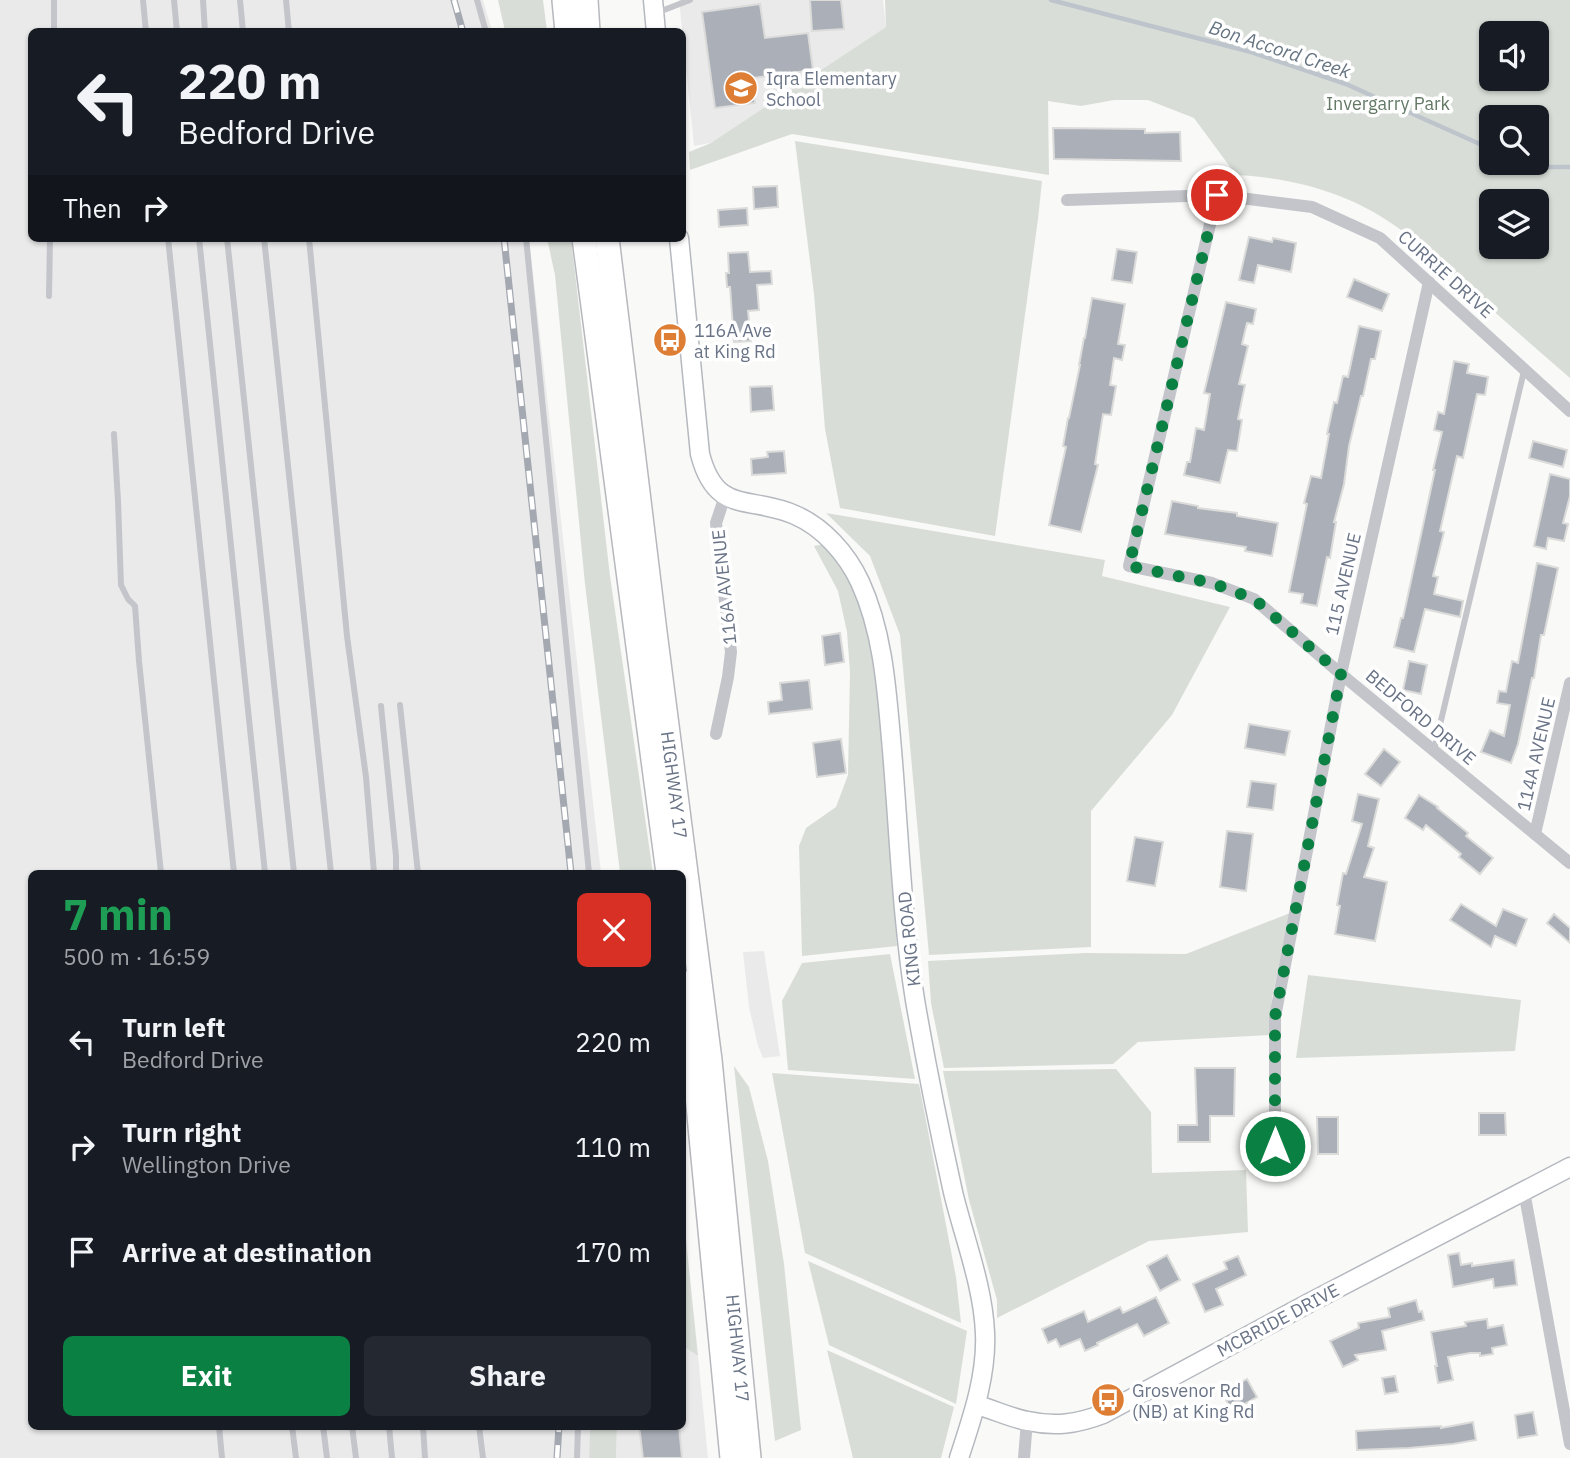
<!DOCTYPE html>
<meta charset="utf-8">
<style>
body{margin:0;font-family:"IBM Plex Sans",sans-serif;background:#242831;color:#f1f3f6;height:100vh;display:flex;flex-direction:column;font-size:26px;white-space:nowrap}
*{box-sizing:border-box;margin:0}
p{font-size:23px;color:#9ea1a6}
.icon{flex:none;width:38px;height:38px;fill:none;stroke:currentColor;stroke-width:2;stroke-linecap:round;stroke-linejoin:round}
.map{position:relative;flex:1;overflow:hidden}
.panel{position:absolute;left:28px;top:870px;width:658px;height:560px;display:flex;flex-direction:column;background:#171b24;border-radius:10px;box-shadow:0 2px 5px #0004}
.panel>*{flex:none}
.guide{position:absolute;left:28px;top:28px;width:658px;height:214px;border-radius:10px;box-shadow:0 2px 5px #0004;background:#171b24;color:#f1f3f6;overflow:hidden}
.buttons{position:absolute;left:1479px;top:21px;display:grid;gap:14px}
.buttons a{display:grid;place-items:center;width:70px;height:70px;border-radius:10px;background:#171b24;box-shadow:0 2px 5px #0004;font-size:35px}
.pin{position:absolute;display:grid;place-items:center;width:60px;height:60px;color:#fff;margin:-30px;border:4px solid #fff;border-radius:50%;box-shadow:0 2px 7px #0007}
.me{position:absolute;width:77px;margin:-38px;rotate:0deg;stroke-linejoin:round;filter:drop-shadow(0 0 5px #0008)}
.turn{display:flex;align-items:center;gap:24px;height:147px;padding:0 35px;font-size:32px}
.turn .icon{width:91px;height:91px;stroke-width:2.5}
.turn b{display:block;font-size:49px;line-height:60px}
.then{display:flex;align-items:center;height:66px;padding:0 35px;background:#0003;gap:14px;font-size:26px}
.round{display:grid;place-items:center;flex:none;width:74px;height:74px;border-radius:10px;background:#242831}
.summary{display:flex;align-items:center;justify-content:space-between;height:119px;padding:0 35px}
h1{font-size:42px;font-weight:800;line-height:52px;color:#1e9e55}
.primary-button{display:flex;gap:14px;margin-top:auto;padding:14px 35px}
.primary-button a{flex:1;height:80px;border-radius:10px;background:#0b8043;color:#fff;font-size:28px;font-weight:800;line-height:80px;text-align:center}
.primary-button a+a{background:#242831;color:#f1f3f6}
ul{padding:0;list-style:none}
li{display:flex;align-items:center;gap:21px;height:105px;padding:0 35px}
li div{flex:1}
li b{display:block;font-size:26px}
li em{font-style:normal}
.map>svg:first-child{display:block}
.built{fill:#eaeaeb}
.green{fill:#d8ded7;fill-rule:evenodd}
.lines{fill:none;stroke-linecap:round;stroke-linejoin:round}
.stream{stroke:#bdc4cb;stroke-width:4.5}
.building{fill:#aaafb8;stroke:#dbdbda;stroke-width:2}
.secondary-casing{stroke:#b5b9bf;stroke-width:21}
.highway-casing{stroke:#b6b8bd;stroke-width:26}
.lane{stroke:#c3c5ca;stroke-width:6}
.street{stroke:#c3c5ca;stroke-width:12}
.secondary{stroke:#fff;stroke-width:18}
.highway{stroke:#fff;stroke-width:23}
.rail-casing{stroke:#a4a8b0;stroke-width:7}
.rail{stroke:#fff;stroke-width:4.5;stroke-dasharray:13;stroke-linecap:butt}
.route{stroke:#0b8043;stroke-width:12;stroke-dasharray:0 21.6}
.labels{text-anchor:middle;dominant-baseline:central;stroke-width:7;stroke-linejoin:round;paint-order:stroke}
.poi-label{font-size:18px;fill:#6a7487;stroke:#fff;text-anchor:start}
.park-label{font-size:18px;fill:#647965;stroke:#fff}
.street-label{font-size:18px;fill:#6a7487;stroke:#fff}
.water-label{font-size:19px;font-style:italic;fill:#667482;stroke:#fff}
</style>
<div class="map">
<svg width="1570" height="1458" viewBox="0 0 1570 1458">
<rect width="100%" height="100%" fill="#f9f9f7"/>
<!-- built -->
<g class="built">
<path d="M0 0H483L492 31 32 32V238H529L601 873H32V1426H590L589 1458H0Z"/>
<path d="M679 0H883L886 27 715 142 694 146Z"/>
<path d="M764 951 780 1056 763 1058 758 1046 749 1007 743 952Z"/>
<path d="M683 1346 698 1356 708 1458H616L617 1426H682Z"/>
</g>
<!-- green -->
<g class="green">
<path d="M498 0H543L547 31H505Z"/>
<path d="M885 0H1570V378C1535 348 1500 317 1466 286 1444 267 1424 247 1401 230 1353 194 1296 178 1236 175L1194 118 1148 100H1114L1081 106 1048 101 1049 175 792 134 690 170 689 152 711 143 886 27ZM1491 33H1536V79H1491ZM1491 117H1536V163H1491ZM1491 201H1536V247H1491Z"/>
<path d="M795 141 1042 181 1038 219 995 536 840 508 825 429 814 294Z"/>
<path d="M547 238H571L610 576 653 873H620L585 584 555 275Z"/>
<path d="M826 513 1105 560 1102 576 1230 607 1172 715 1091 811V947L929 955 900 635 870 556Z"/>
<path d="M824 544 851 583 870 635 882 731 897 946 802 956 799 846 806 828 836 807 848 775 850 672 847 632 838 591 814 546Z"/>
<path d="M1290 913 1272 998 1270 1035 1138 1042 1113 1064 944 1068 931 1003 928 961 1086 953 1186 954Z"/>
<path d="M890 954 915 1079 788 1070 782 1001 802 963Z"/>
<path d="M1308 975 1521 1000 1515 1051 1296 1058Z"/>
<path d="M734 1066 749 1087 768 1161 784 1264 801 1430 775 1441Z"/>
<path d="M1116 1069 1151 1112 1152 1173 1246 1170 1248 1232 1149 1241 997 1318V1300L969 1200 943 1071Z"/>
<path d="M772 1073 919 1084 956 1277 961 1323 805 1253Z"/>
<path d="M682 1210H683L698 1356 683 1346Z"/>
<path d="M808 1261 967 1331 956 1404 829 1345Z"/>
<path d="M827 1350 954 1407 941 1458H853Z"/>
<path d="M590 1426H617L616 1458H589Z"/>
</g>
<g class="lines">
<!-- stream -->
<g class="stream">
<path d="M1051 0 1251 52 1346 84 1491 149"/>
<path d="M1520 163 1530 167H1570"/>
</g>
</g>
<!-- building -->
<g class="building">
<path d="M810 0H841L844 29 812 31Z"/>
<path d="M760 4 765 38 808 33 813 70 752 78 755 103 715 108 702 12Z"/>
<path d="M1053 128 1145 129V133L1180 132 1181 161 1054 159Z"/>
<path d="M777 186 778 207 754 209 753 187Z"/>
<path d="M747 208 748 225 719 227 718 210Z"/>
<path d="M1249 237 1272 242 1273 238 1296 243 1291 272 1258 265 1254 283 1239 280Z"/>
<path d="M1117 249 1137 252 1132 283 1112 280Z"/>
<path d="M748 252 750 272 771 271 772 284 757 285 759 310 748 311 751 341 734 342 730 287H727L726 273H729L728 253Z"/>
<path d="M1354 279 1389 294 1382 311 1347 297Z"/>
<path d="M1092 298 1125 304 1118 344 1125 345 1122 360 1114 358 1110 385 1116 386 1111 415 1103 414 1095 464 1098 465 1081 532 1049 525 1066 447 1063 446 1068 418H1069L1080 365H1079L1084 338H1085Z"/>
<path d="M1226 302 1256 309 1253 324 1247 323 1242 344 1248 346 1239 384 1245 385 1238 419 1242 420 1237 451 1228 450 1220 483 1184 475 1187 462H1190L1196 428 1204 430 1210 394 1204 393Z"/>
<path d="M1359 326 1381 331 1375 359H1371L1363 396H1361L1349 446 1344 484 1334 522H1336L1330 558 1327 557 1317 606 1301 603 1303 594 1289 592 1307 504 1304 503 1311 476 1321 478 1329 434H1327L1334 402 1337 403 1343 376 1348 377Z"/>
<path d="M1454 361 1469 364 1467 373 1488 377 1485 395 1477 394 1463 458 1457 456 1440 531 1444 532 1433 576 1438 577 1434 594 1463 601 1460 617 1425 609 1414 652 1394 647 1401 618H1403L1435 470H1433L1442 432 1434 430 1438 412 1444 414Z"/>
<path d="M772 386 774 410 751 412 750 387Z"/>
<path d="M1533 441 1567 450 1563 467 1529 458Z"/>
<path d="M784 451 786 473 752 475 751 459 768 457 767 452Z"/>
<path d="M1550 474 1570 479V496L1563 523 1568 524 1564 541 1548 538 1546 549 1534 546Z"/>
<path d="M1172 501 1198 506V508L1237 513V516L1278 523 1272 556 1245 551 1246 547 1165 534Z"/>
<path d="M1537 563 1558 568 1544 635H1541L1534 678H1532L1518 744 1511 763 1481 752 1490 730 1504 736 1510 705 1497 703 1499 691 1506 692 1512 661 1518 663Z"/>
<path d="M840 633 844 662 825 665 822 636Z"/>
<path d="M1409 661 1427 665 1421 694 1403 690Z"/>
<path d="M809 680 812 709 769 714 768 702 782 700 780 683Z"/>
<path d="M1249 724 1290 731 1285 755 1245 748Z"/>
<path d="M841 739 846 773 817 777 813 743Z"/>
<path d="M1384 749 1400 762 1381 786 1365 774Z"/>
<path d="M1251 781 1276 784 1273 810 1247 807Z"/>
<path d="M1358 794 1379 799 1368 846 1374 848 1364 877 1387 882 1375 941 1335 934 1340 906 1337 905 1343 873 1346 874 1362 824 1352 821Z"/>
<path d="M1419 795 1438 807 1437 808 1468 833 1466 836 1493 858 1480 874 1459 857 1461 854 1426 825 1423 830 1405 818Z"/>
<path d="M1227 831 1253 834 1246 891 1220 887Z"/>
<path d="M1135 837 1163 842 1155 886 1127 881Z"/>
<path d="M1461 904 1496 926 1503 909 1527 919 1516 946 1495 936 1491 947 1450 920Z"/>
<path d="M1554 914 1570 928V943L1547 923Z"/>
<path d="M1195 1068H1235L1234 1116H1210V1142H1178V1125H1197Z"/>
<path d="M1479 1113H1505L1506 1135H1479Z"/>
<path d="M1317 1117H1338V1154H1318Z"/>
<path d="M1459 1253 1461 1265 1472 1263V1266L1514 1260 1517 1285 1494 1288 1493 1279 1453 1287 1448 1255Z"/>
<path d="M1167 1255 1180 1280 1160 1291 1147 1266Z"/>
<path d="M1238 1256 1246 1275 1216 1289 1223 1305 1205 1312 1193 1284 1227 1269 1224 1262Z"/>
<path d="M1156 1297 1169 1323 1144 1336 1137 1324 1097 1343 1098 1345 1085 1351 1080 1339 1060 1347 1056 1339 1048 1343 1042 1329 1084 1311 1088 1322 1120 1307 1123 1313Z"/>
<path d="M1416 1300 1419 1312 1422 1311 1424 1320 1382 1331 1386 1350 1355 1355 1358 1360 1343 1367 1330 1341 1359 1328 1358 1323 1390 1317 1388 1308Z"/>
<path d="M1487 1319 1488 1328 1503 1325 1507 1345 1492 1348 1493 1354 1480 1356V1353H1470L1448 1357 1453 1380 1438 1383 1435 1366H1437L1431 1332 1466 1326 1465 1322Z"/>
<path d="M1395 1376 1398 1392 1385 1394 1382 1378Z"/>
<path d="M1247 1379 1257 1397 1232 1411 1222 1393Z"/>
<path d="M1533 1412 1537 1435 1518 1438 1515 1415Z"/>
<path d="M1473 1422 1476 1440 1453 1444 1409 1448 1357 1450 1356 1431 1441 1426V1428Z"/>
<path d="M639 1426H679L682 1458H643Z"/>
</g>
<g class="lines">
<!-- secondary casing -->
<g class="secondary-casing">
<g id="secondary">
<path d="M653 0 656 32"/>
<path d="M679 238 700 454C716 516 750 495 795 515 823 527 847 554 860 582 884 634 887 694 892 750 899 833 902 919 915 1000 926 1064 939 1129 953 1192 964 1238 983 1285 985 1333 987 1376 972 1418 959 1458"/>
<path d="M976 1405C993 1409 1010 1418 1028 1421 1055 1427 1077 1424 1103 1414L1309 1303 1570 1167"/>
</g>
</g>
<!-- highway casing -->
<g class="highway-casing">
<g id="highway">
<path d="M564 0 567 32"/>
<path d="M586 0 588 32"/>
<path d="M584 238 668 873"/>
<path id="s1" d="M607 238 655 632 710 1060 749 1458"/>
<path d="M682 982 694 1064 732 1458"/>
</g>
</g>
<!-- lane -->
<g class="lane">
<path d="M143 0 146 32"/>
<path d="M174 0 177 32"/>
<path d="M203 0 205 32"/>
<path d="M240 0 243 32"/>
<path d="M286 0 289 32"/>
<path d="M477 0 486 32"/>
<path d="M656 13 690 0"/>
<path d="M54 32V0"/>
<path d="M168 238 234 873"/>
<path d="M199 238 265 873"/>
<path d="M227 238 294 873"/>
<path d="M264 238 331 873"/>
<path d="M309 238 347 636 366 777 374 873"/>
<path d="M526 238 589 873"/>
<path d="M49 296 50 238"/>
<path d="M114 434 118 501 121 585 128 599 135 606 139 661 161 873"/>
<path d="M400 705 418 873"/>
<path d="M381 706 396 856V873"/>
<path d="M1434 750 1524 371"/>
<path d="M219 1426 222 1458"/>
<path d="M292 1426 296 1458"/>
<path d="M323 1426 327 1458"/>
<path d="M352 1426 356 1458"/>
<path d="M389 1426 392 1458"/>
<path d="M423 1426 425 1458"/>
<path d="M479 1426 483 1458"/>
<path d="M577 1458 578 1426"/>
</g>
<!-- street -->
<g class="street">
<path d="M1217 195 1129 566 1212 583 1254 599 1341 674 1570 863"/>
<path d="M1067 200 1217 195 1312 207 1380 238 1570 411"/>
<path d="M716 734 728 677 731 652 716 523 725 496"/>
<path d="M1535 834 1570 683"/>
<path d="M1275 1146V1017L1341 674 1429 282"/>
<path d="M1524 1191 1570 1444"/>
<path d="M1024 1458 1027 1421"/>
</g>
<!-- secondary -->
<use href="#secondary" class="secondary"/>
<!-- highway -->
<use href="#highway" class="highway"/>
<!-- rail casing -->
<g class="rail-casing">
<g id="rail">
<path d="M454 0 463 32"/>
<path d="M504 238 571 873"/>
<path d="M557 1458 559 1426"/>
</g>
</g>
<!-- rail -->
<use href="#rail" class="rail"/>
</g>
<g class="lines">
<!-- route -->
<path class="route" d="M1217 195 1129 566 1212 583 1254 599 1341 674 1275 1017V1146"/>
</g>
<!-- icons -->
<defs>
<g id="school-disc" transform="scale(1.75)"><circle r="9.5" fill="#dd7e34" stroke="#fff"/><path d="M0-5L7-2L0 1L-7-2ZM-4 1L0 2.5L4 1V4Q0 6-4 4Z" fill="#fff"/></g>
<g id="bus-disc" transform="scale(1.75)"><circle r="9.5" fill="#dd7e34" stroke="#fff"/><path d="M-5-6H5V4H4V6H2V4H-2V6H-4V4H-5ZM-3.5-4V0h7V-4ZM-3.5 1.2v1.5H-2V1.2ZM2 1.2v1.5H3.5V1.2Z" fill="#fff"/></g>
</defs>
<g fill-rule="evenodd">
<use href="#school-disc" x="741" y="88"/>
<use href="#bus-disc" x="670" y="340"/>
<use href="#bus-disc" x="1108" y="1400"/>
</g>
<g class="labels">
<!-- poi labels -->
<g class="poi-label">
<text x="766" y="78">Iqra Elementary<tspan x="766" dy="21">School</tspan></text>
<text x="694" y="330">116A Ave<tspan x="694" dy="21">at King Rd</tspan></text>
<text x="1132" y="1390">Grosvenor Rd<tspan x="1132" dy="21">(NB) at King Rd</tspan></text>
</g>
<!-- park labels -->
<g class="park-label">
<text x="1388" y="103">Invergarry Park</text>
</g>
<!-- street labels -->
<g class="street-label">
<text transform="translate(1446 274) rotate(42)">CURRIE DRIVE</text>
<text transform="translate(1343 584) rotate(-77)">115 AVENUE</text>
<text transform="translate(724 587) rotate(-96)">116A AVENUE</text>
<text transform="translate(1421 717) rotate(40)">BEDFORD DRIVE</text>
<text transform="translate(1536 754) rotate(-77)">114A AVENUE</text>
<text stroke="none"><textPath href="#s1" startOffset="551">HIGHWAY 17</textPath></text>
<text transform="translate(909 939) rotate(-96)">KING ROAD</text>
<text transform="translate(1278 1320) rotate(-28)">MCBRIDE DRIVE</text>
<text stroke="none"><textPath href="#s1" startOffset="1118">HIGHWAY 17</textPath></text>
</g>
<!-- water labels -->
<g class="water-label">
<text transform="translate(1280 49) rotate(18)">Bon Accord Creek</text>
</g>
</g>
</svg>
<div class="buttons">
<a><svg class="icon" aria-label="sound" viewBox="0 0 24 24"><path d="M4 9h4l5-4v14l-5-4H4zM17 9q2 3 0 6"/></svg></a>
<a><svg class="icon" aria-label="search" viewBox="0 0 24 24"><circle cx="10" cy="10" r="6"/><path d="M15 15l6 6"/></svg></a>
<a><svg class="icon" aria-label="layers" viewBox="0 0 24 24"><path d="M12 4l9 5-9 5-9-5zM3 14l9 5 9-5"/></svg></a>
</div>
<div class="pin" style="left:1217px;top:195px;background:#d93025"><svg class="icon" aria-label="arrive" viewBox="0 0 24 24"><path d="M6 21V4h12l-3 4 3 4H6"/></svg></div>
<svg class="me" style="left:1275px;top:1146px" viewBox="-20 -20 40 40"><circle r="17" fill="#0b8043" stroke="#fff" stroke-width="3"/><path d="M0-11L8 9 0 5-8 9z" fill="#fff"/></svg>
<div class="guide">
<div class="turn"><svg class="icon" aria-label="left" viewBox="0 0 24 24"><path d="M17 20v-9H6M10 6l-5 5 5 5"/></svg><div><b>220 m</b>Bedford Drive</div></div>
<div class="then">Then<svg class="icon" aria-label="right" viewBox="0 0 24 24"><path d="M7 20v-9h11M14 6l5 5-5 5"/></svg></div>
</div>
<section class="panel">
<div class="summary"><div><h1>7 min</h1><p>500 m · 16:59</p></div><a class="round" style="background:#d93025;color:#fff"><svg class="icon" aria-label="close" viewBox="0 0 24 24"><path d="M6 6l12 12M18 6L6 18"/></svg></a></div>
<ul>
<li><svg class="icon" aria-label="left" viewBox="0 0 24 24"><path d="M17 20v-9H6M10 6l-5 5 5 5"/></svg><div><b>Turn left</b><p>Bedford Drive</p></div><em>220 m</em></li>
<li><svg class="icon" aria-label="right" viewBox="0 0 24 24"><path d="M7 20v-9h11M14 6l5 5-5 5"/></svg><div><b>Turn right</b><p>Wellington Drive</p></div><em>110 m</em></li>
<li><svg class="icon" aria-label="arrive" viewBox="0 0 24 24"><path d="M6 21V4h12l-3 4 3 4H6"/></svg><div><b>Arrive at destination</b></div><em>170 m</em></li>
</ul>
<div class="primary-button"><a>Exit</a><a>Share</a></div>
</section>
</div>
